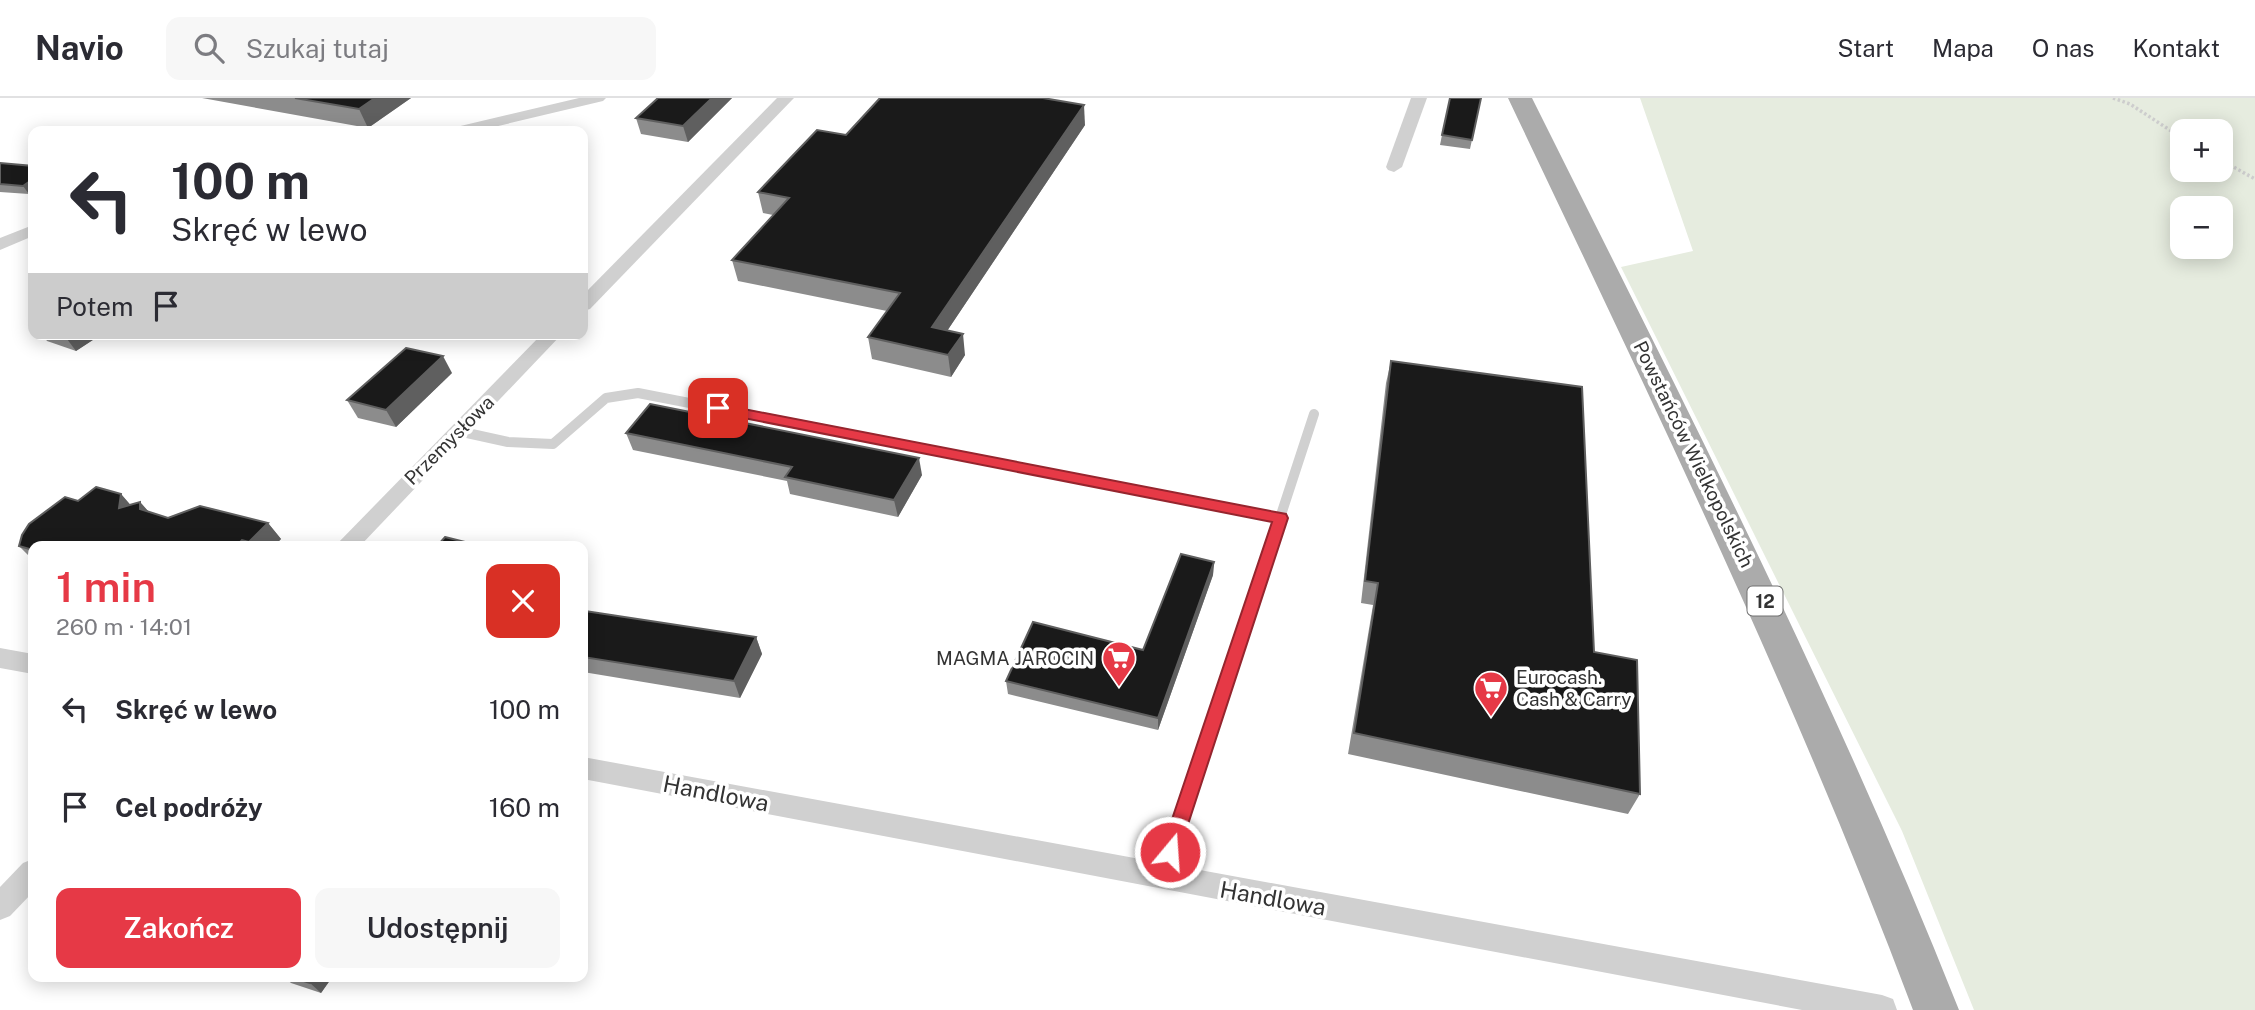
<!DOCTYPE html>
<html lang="pl">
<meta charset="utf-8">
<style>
body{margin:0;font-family:"Public Sans",sans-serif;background:#f7f7f7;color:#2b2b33;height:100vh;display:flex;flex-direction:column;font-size:26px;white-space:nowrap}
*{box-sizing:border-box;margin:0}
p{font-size:23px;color:#7c7c81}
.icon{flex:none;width:38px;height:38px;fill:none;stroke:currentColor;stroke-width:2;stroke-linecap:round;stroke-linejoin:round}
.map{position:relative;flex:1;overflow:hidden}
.details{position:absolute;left:28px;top:443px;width:560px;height:441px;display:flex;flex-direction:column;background:#fff;border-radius:14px;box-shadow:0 4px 18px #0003}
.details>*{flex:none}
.hud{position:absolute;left:28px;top:28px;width:560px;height:214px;border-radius:14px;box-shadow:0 4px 18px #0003;background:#fff;color:#2b2b33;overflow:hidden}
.buttons{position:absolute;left:2170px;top:21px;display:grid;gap:14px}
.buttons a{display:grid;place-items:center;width:63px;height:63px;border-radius:14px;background:#fff;box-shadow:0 4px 18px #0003;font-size:35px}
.pin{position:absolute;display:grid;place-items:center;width:60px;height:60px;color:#fff;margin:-30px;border-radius:14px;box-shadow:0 4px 10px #0006}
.me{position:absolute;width:77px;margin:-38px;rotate:18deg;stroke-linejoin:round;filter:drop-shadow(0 0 5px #0008)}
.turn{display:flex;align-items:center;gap:24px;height:147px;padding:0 28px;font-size:32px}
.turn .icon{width:91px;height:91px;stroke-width:2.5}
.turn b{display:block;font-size:49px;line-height:60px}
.then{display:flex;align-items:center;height:66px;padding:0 28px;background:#0003;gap:14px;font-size:26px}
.round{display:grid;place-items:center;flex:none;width:74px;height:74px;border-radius:14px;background:#f7f7f7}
.overview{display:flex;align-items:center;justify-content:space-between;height:119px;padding:0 28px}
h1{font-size:42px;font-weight:600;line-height:52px;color:#e63946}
.primary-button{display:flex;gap:14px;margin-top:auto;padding:14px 28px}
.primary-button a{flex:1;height:80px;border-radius:14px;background:#e63946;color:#fff;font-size:28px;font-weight:600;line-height:80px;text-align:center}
.primary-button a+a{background:#f7f7f7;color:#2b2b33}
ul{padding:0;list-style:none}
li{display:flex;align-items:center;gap:21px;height:98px;padding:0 28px}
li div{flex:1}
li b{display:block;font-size:26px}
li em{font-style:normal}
header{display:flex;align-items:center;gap:42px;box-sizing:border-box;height:98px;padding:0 35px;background:#fff;border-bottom:2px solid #e1e1e2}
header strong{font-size:33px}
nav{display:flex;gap:38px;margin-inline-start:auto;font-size:24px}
.search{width:490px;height:63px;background:#f7f7f7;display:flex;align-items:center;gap:18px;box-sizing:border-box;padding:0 24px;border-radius:14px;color:#7c7c81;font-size:26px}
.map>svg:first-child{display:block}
.green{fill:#e6ecdf;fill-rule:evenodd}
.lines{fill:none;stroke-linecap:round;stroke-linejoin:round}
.path{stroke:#cdcdcd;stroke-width:3.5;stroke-dasharray:2.5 2.5;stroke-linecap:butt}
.lane-far1{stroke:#d0d0d0;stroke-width:10}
.lane{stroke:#d0d0d0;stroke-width:12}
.street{fill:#d0d0d0;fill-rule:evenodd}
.primary{fill:#ababab;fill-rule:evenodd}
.wall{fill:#8c8c8c}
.shaded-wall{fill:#5f5f5f}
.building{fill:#1a1a1a;stroke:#5f5f5f;stroke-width:2}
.route{fill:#e63946;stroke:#96252e;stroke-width:2}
.labels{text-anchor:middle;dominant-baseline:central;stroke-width:7;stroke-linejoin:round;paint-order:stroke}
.shield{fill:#fff;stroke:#707070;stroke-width:2}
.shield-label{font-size:18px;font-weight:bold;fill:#333}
.street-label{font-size:19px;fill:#333;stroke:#fff}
.poi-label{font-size:19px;fill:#333;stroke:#fff;text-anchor:end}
.near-street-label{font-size:23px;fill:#333;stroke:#fff}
</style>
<header>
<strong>Navio</strong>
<div class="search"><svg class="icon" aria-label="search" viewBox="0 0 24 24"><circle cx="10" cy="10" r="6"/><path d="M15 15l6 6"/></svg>Szukaj tutaj</div>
<nav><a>Start</a><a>Mapa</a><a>O nas</a><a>Kontakt</a></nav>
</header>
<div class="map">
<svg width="2255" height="912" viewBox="0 0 2255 912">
<rect width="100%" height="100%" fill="#fff"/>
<!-- green -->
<path class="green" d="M1640 0H2255V912H1974L1902 733 1621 169 1693 153ZM2182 33H2221V72H2182ZM2182 110H2221V149H2182Z"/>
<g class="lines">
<!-- path -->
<g class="path">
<path d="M2113 0 2130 6 2182 40"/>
<path d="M2221 62 2255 81"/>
</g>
<!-- lane-far1 -->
<g class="lane-far1">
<path d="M458 333 508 344 553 346 606 300 638 295 1281 420"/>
<path d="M1242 536 1314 316"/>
</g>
<!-- lane -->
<path class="lane" d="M1163 777 1243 534"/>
<!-- street -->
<g class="street">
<path d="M579 0H606L603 3 477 33H450L452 30Z"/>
<path d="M777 0H794L590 211 583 213V197Z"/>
<path d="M1411 0H1427L1402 69 1394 74 1388 72 1386 69Z"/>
<path d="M33 127V138L0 152V140Z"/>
<path d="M542 236H562L360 448H335Z"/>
<path d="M0 550 33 556V576L0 570Z"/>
<path d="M583 659 1882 897 1893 901 1897 912H1802L583 681Z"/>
<path d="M33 761V794L10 818 0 822V789L23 765Z"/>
</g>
<!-- primary -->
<path class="primary" d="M1508 0H1532C1682 301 1835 599 1959 912H1913C1796 600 1651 301 1508 0Z"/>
</g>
<!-- wall -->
<g class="wall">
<path d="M202 0H411L368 30Z"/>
<path d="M658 0H732L688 44 641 36 636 20Z"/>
<path d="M1481 0 1470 51 1440 47 1442 37Z"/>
<path d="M1085 27 947 233 965 257 951 279 872 261 868 239 887 213 738 183 732 162 773 117 763 115 758 94 846 37Z"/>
<path d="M0 65 33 68V93L29 96 0 94Z"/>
<path d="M42 236H102L76 253 47 243Z"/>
<path d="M1391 263 1594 554 1640 696 1628 716 1348 656 1373 507 1361 505 1386 285Z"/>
<path d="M452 275 396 329 358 320 347 302Z"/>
<path d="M626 335 922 377 898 419 790 396 787 383 633 352Z"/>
<path d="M121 396 130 407 140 404 149 414 168 420 268 425 281 441 274 448H33V462L19 448 78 403Z"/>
<path d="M1214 464 1213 477 1158 632 1008 596 1006 583 1143 552Z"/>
<path d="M583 516 756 539 762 556 740 600 583 574Z"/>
<path d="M283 878H333L321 895 291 885Z"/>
</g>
<!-- shaded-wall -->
<g class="shaded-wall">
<path d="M375 0H411L368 30 359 11Z"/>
<path d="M712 0H732L688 44 683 28Z"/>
<path d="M1084 7 1085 27 935 251 932 229Z"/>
<path d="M33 81V93L29 96 23 88Z"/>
<path d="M74 236H102L76 253 67 241Z"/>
<path d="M963 236 965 257 951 279 948 257Z"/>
<path d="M443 258 452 275 396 329 386 312Z"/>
<path d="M919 360 922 377 898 419 894 402Z"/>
<path d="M121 396 135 412 119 410Z"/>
<path d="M140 404 154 420 140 411Z"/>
<path d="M268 425 281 441 274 448H253L249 444Z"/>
<path d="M242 442 247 448H236Z"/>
<path d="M1214 464 1213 477 1158 632V620Z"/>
<path d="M756 539 762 556 740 600 734 583Z"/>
<path d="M315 878H333L321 895 310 885Z"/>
</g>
<!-- building -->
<g class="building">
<path d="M295 0H375L359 11Z"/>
<path d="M658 0H712L683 28 636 20Z"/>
<path d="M880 0H1043L1084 7 932 229 963 236 948 257 868 239 900 195 732 162 789 100 758 94 817 32 846 37Z"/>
<path d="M1450 0H1481L1472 42 1442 37Z"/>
<path d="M0 65 33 68V81L23 88 0 86Z"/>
<path d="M53 236H74L67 241Z"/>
<path d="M406 250 443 258 386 312 347 302Z"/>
<path d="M1391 263 1582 289 1594 554 1637 562 1640 696 1354 635 1378 485 1365 483Z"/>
<path d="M650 306 919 360 894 402 785 379 792 369 626 335Z"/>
<path d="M96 389 121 396 119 410 140 404V411L168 420 200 408 268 425 249 444 242 442 236 448H33V452L19 448 22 437 29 426 65 399 78 403Z"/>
<path d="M445 439 481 448H437Z"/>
<path d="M1181 456 1214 464 1158 620 1006 583 1033 524 1143 552Z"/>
<path d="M585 513 756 539 734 583 583 559V516Z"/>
<path d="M289 878H315L310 885Z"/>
</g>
<!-- route -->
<path class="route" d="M718 306 1286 416 1288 420 1177 760 1170 763 1163 760 1161 754 1272 424 713 314V307Z"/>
<!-- icons -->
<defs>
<g id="supermarket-pin" transform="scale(1.75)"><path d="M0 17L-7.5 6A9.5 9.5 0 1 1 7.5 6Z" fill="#e63946" stroke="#fff"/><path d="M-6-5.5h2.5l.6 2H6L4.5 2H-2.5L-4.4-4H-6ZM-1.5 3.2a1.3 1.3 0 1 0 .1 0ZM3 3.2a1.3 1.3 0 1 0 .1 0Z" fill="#fff"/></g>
</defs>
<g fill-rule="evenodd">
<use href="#supermarket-pin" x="1119" y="560"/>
<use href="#supermarket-pin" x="1491" y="590"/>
</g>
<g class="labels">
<!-- shield labels -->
<rect class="shield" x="1747.5" y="488.5" width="35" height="29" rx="5"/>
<g class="shield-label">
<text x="1765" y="503">12</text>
</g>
<!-- street labels -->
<g class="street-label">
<text transform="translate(449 342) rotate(-45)">Przemysłowa</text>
<text transform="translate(1694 356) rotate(64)">Powstańców Wielkopolskich</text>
</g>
<!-- poi labels -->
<g class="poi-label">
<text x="1094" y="560">MAGMA JAROCIN</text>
<text x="1516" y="579" text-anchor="start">Eurocash.<tspan x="1516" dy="22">Cash &amp; Carry</tspan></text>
</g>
<!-- near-street labels -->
<g class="near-street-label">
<text transform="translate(716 695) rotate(11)">Handlowa</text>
<text transform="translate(1273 800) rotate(10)">Handlowa</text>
</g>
</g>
</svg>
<div class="buttons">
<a>+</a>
<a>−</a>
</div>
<div class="pin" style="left:718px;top:310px;background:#d93025"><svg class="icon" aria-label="arrive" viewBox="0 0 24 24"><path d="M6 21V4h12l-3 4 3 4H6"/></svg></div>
<svg class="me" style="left:1170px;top:754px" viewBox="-20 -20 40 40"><circle r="17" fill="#e63946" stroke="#fff" stroke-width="3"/><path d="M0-11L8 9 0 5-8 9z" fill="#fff"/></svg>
<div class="hud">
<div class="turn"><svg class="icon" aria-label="left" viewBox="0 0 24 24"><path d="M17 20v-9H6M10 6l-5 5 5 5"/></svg><div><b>100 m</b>Skręć w lewo</div></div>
<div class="then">Potem<svg class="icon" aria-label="arrive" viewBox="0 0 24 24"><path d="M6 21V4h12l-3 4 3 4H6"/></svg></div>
</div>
<section class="details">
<div class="overview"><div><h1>1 min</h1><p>260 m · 14:01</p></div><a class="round" style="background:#d93025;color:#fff"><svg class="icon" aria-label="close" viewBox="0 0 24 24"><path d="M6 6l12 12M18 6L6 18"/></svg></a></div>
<ul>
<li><svg class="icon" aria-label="left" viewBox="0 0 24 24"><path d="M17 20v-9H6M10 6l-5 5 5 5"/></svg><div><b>Skręć w lewo</b></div><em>100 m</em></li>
<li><svg class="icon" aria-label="arrive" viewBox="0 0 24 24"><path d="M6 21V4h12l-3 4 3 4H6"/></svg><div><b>Cel podróży</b></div><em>160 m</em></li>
</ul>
<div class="primary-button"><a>Zakończ</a><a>Udostępnij</a></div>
</section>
</div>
